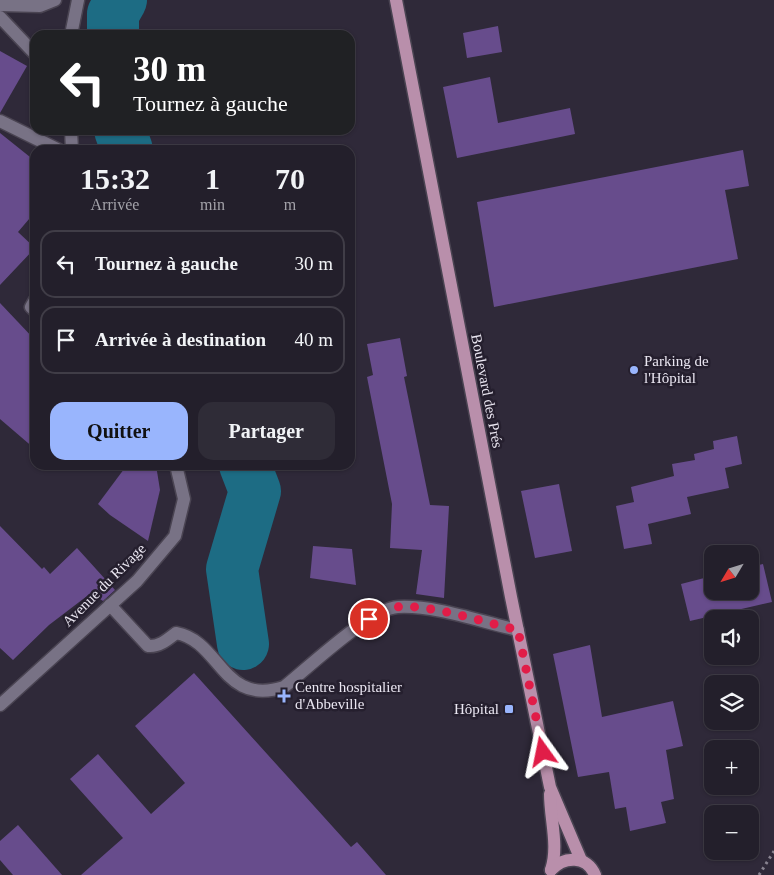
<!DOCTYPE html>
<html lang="fr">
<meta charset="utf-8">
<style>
body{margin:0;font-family:Georgia,serif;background:#2f2c37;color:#f1f3f6;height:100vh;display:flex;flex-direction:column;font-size:19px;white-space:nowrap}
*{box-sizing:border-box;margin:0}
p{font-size:16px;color:#a3a2a9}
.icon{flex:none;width:28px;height:28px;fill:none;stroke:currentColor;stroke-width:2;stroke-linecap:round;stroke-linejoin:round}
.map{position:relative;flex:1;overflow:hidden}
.drawer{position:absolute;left:30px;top:145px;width:325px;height:325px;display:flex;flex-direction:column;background:#231f2b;border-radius:15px;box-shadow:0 1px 4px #0004,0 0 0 1px #403d47}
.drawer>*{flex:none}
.banner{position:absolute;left:30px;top:30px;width:325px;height:105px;border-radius:15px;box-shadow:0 1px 4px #0004,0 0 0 1px #403d47;background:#202124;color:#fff;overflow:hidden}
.needle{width:32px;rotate:232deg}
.tools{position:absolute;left:704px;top:545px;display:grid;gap:10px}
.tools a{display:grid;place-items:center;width:55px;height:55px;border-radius:10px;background:#231f2b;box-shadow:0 1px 4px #0004,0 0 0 1px #403d47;font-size:25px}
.pin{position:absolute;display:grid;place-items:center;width:42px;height:42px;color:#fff;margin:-21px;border:2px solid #fff;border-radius:50%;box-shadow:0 1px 5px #0007}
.me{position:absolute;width:55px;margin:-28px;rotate:348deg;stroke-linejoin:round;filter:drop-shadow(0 0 4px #0008)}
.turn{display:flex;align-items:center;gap:18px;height:105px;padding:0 20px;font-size:22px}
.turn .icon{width:65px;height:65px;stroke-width:2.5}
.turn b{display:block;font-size:35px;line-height:42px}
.eta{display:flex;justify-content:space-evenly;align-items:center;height:85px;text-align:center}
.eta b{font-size:30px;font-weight:700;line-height:35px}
.action{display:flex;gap:10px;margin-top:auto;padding:10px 20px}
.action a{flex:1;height:58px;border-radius:15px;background:#99b5fd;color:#111;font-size:20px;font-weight:700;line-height:58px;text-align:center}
.action a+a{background:#2f2c37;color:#f1f3f6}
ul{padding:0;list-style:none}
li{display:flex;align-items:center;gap:15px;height:68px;margin:0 10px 8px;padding:0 10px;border:2px solid #403d47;border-radius:15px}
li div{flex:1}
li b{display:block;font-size:19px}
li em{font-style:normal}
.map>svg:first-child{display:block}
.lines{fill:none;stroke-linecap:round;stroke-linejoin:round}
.river{stroke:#1d6c84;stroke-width:52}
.building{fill:#674c8c}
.service-casing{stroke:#4a4452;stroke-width:15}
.minor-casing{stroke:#4a4452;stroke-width:15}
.primary-casing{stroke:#4a4452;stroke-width:15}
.path{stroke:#888390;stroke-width:3;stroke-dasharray:2.5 4;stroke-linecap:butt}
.service{stroke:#787285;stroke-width:12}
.minor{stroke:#787285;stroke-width:12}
.primary{stroke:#b98fab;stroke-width:12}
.route{stroke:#e11d48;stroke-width:9;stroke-dasharray:0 16.2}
.poi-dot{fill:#99b5fd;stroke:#251f2e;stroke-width:2}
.labels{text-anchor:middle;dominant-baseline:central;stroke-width:5;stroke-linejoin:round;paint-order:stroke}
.poi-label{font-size:15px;fill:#eae6f1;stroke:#251f2e;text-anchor:start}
.street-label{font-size:15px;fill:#eae6f1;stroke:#251f2e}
</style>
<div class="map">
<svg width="774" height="875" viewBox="0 0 774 875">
<rect width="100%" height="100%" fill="#2f2939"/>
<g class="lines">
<!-- river -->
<g class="river">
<path d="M113 35V14L121 0"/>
<path d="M120 130 127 150"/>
<path d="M243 644 232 569 255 491 245 465"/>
</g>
</g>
<!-- building -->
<g class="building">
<path d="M498 26 502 52 467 58 463 33Z"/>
<path d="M0 51 27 66 0 113Z"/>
<path d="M490 77 498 123 570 108 575 134 457 158 443 87Z"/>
<path d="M0 133 35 161V212L18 232 35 248 0 285Z"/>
<path d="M743 150 749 186 725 190 738 259 494 307 477 202Z"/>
<path d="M0 303 35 340V449L0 419Z"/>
<path d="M400 338 407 376 404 377 430 505 449 506 444 598 416 594 422 550 390 548 392 504 367 377 373 375 367 344Z"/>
<path d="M737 436 742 464 725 468 729 488 687 497 691 514 648 524 652 544 624 549 616 506 634 502 631 487 674 476 672 464 695 460 694 454 714 449 713 441Z"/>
<path d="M127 465H156L160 490 148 541 110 515 98 504Z"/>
<path d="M559 484 572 551 535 558 521 491Z"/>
<path d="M0 526 42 569 44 567 50 574 77 548 115 590 103 601 91 593 49 625 13 660 0 648Z"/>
<path d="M313 546 352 549 356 585 310 578Z"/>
<path d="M763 564 772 602 690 621 681 584 712 576V591H750V567Z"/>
<path d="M590 645 602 717 673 701 683 746 666 750 674 799 661 802 666 823 630 831 626 807 615 809 609 772 578 777 553 654Z"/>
<path d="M194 673 351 847 357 842 386 875H81L123 838 70 779 98 754 151 814 185 783 135 726Z"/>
<path d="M18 825 62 875H13L0 860V841Z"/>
</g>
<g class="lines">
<!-- service casing -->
<g class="service-casing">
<path id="service" d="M110 605 148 646C159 647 167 640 176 633 221 641 222 707 284 687 308 668 371 608 398 607 436 605 481 622 518 630"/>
</g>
<!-- minor casing -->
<g class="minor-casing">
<g id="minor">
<path d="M0 5 40 6 55 0"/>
<path d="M0 17 35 54"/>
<path d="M71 35 78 0"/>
<path d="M0 121 59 150"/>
<path d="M71 130 72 150"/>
<path d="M35 300 31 307 35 311"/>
<path d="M0 705 137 581 175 536 184 499 176 465"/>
</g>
</g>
<!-- primary casing -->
<g class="primary-casing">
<g id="primary">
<path d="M396 0 511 597 550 787 581 860"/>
<path d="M550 794C550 819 559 846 551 870"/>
<path d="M551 870C564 856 587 855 595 875"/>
</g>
</g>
<!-- path -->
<path class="path" d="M759 875 774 851"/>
<!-- service -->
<use href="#service" class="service"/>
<!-- minor -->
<use href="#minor" class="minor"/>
<!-- primary -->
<use href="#primary" class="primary"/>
</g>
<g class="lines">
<!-- route -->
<path class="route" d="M369 619C378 613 386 608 397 607 426 603 487 623 518 630L543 752"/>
</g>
<!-- markers -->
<g class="poi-dot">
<circle cx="634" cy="370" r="5"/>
<path d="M281.5 688.5h5v5h5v5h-5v5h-5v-5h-5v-5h5z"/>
<rect x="504" y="704" width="10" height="10" rx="2.5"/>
</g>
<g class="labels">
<!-- poi labels -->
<g class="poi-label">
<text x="644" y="361">Parking de<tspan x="644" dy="17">l'Hôpital</tspan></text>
<text x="295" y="687">Centre hospitalier<tspan x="295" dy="17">d'Abbeville</tspan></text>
<text x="499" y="709" text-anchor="end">Hôpital</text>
</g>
<!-- street labels -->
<g class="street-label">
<text transform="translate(487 391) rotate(79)">Boulevard des Prés</text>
<text transform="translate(104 585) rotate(-45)">Avenue du Rivage</text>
</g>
</g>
</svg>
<div class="tools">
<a><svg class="needle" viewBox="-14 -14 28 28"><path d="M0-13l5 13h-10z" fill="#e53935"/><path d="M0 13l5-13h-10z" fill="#a3a2a9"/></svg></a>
<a><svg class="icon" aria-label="sound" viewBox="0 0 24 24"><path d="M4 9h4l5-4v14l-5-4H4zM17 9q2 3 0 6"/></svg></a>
<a><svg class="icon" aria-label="layers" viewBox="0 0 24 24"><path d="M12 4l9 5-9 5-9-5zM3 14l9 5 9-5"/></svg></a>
<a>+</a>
<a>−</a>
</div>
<div class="pin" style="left:369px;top:619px;background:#d93025"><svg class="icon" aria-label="arrive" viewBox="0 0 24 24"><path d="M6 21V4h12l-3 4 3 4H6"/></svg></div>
<svg class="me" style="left:543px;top:752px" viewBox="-20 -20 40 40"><path d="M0-17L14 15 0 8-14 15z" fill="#e11d48" stroke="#fff" stroke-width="4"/></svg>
<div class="banner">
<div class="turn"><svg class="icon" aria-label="left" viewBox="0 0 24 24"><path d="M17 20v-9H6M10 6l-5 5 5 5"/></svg><div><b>30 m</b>Tournez à gauche</div></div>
</div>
<section class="drawer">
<div class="eta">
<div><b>15:32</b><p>Arrivée</p></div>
<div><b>1</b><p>min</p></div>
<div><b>70</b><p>m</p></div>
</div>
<ul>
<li><svg class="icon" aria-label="left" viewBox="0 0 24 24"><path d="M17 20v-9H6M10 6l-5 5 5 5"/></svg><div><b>Tournez à gauche</b></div><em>30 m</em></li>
<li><svg class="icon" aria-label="arrive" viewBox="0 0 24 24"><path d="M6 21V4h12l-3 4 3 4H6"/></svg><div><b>Arrivée à destination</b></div><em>40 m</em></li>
</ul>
<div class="action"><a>Quitter</a><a>Partager</a></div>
</section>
</div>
